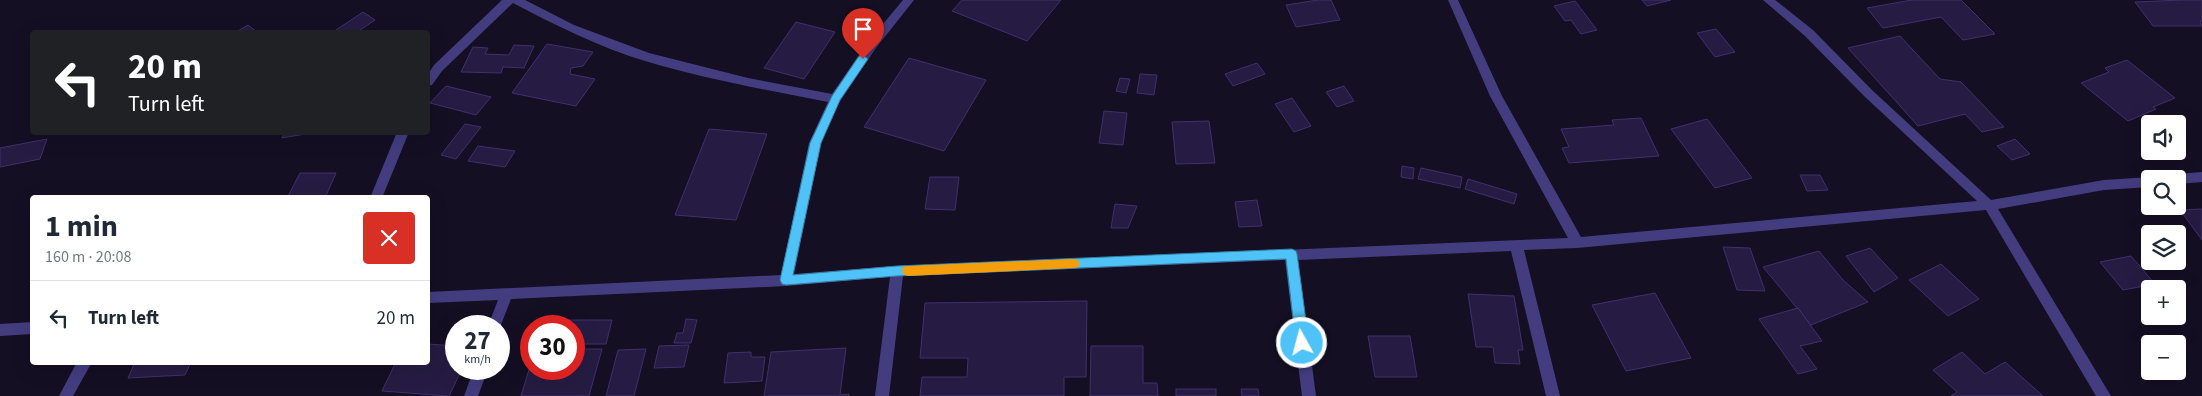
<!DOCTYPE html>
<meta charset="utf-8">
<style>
body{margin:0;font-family:"Source Sans 3",sans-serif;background:#f2f2f3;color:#1f2937;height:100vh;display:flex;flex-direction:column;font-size:19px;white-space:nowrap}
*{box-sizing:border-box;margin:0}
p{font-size:16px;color:#747a83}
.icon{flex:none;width:28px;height:28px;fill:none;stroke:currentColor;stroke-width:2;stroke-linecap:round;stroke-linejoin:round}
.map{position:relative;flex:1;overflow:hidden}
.details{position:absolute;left:30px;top:195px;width:400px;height:170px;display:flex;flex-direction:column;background:#fff;border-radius:5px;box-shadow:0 5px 20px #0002}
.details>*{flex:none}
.banner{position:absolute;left:30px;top:30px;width:400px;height:105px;border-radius:5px;box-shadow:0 5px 20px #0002;background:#202124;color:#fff;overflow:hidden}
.fabs{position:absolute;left:2141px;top:115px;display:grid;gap:10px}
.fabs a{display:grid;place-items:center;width:45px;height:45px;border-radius:5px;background:#fff;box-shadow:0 5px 20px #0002;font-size:25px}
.speed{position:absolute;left:445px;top:315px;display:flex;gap:10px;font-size:25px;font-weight:700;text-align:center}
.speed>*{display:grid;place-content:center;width:65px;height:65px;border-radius:50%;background:#fff;box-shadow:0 5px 20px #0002;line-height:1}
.speed small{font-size:12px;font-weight:400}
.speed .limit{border:8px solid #d22;background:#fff;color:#111}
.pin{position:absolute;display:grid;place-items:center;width:42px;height:42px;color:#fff;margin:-51px -21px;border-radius:50% 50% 50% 0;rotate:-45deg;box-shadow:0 0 5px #0007}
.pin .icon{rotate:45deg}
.me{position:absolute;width:55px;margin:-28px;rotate:353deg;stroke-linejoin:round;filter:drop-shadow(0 0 4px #0008)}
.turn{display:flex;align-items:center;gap:18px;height:105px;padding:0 15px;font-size:22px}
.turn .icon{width:65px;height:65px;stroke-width:2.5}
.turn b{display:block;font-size:35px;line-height:42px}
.round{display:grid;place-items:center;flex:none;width:52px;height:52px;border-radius:5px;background:#f2f2f3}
.summary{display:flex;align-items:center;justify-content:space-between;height:85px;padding:0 15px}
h1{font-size:30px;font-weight:700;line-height:38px}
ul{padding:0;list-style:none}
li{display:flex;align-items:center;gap:15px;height:75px;padding:0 15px;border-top:1px solid #e0e1e3}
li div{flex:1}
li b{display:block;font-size:19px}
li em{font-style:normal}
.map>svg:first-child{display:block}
.building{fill:#261c43;stroke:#3f306e}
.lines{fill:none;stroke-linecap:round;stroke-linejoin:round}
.minor{fill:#433d80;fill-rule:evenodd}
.route{fill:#4fc3f7;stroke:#337fa1}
.slow{fill:#f59e0b}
</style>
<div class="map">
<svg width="2202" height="396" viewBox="0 0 2202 396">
<rect width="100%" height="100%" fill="#140f23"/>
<!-- building -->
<g class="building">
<path d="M962 0H1061L1027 41 952 11Z"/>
<path d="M1318 0H1331L1340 20 1296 27 1286 5Z"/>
<path d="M1642 0H1671L1647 6Z"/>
<path d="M1912 0H1961L1995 34 1963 40 1941 17 1883 28 1867 8Z"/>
<path d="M2182 0H2202V21H2200L2202 26H2153L2135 2Z"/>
<path d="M1575 1 1597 30 1581 34 1571 20 1565 21 1554 6Z"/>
<path d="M363 12 375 20 357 32H333Z"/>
<path d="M796 22 835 32 804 79 764 68Z"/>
<path d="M248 25 257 32H236Z"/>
<path d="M1716 29 1735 52 1715 57 1697 33Z"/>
<path d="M1900 36 1940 79 1961 82 2004 127 1982 132 1965 114 1918 126 1848 48Z"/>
<path d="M547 44 593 52 583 66 571 68 570 74 595 79 576 106 512 93Z"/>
<path d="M514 45 534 46 524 68 503 67 501 73 461 72 473 47 488 48 485 54 509 55Z"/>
<path d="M909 58 986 80 944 151 864 127Z"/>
<path d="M2127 60 2175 98 2153 107 2156 109 2128 121 2081 83 2109 72 2105 68Z"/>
<path d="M1257 63 1265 74 1233 86 1225 74Z"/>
<path d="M1140 74 1157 75 1154 95 1137 93Z"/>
<path d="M1120 78 1130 79 1126 93 1116 91Z"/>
<path d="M446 86 491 97 476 115 430 103Z"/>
<path d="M1344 86 1354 101 1337 107 1326 92Z"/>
<path d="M1292 98 1311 126 1294 132 1275 104Z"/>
<path d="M1104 111 1127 113 1123 145 1099 143Z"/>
<path d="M1641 118 1659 156 1569 163 1562 148 1569 147 1561 129 1614 125 1612 120Z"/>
<path d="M1707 119 1752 178 1715 188 1671 129Z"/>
<path d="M1209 121 1215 163 1176 164 1172 122Z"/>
<path d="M465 124 481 127 456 159 441 155Z"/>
<path d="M709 129 767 134 736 220 675 215Z"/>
<path d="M285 132H317L282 138Z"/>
<path d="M47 139 40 159 0 167V148Z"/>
<path d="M2015 139 2030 154 2012 160 1997 146Z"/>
<path d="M478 146 515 151 505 167 468 161Z"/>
<path d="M1402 166 1414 168 1413 179 1401 177Z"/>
<path d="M1421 168 1462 177 1460 188 1418 179Z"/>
<path d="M300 173H336L325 198H287Z"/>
<path d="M1800 175H1820L1828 190 1807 191Z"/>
<path d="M930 177H959L955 210 925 209Z"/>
<path d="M1468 179 1517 194 1514 204 1465 189Z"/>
<path d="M1257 200 1262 226 1239 227 1235 202Z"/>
<path d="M1115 204 1137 206 1128 228H1111Z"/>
<path d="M2202 209V240L2180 210Z"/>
<path d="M1723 247 1750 248 1765 291 1737 290Z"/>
<path d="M1870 248 1898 278 1874 292 1846 256Z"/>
<path d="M1819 251 1843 280 1868 302 1811 325 1763 267Z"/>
<path d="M2131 256 2155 284 2123 290 2100 262Z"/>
<path d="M1941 264 1979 299 1948 316 1909 280Z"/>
<path d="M1655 293 1691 358 1626 371 1592 305Z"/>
<path d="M1468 294 1514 296 1523 350H1518L1520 364 1495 363 1493 347H1476Z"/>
<path d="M1087 301 1086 377H1064V396H920L922 377H967L968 358H920L925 303Z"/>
<path d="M1798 308 1822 341 1800 346 1817 369 1798 374 1759 319Z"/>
<path d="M686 319 697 320 691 343H674L677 333H683Z"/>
<path d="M553 320H612L606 344H574V326H551Z"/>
<path d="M1368 336H1410L1417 377H1375Z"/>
<path d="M428 344 456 346V369H462L449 396 382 391 396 362H428Z"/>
<path d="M689 345 684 367 654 368 659 346Z"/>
<path d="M1091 346H1143V383H1157L1158 396H1090Z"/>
<path d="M846 348 840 395 849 394V396H764L771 352Z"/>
<path d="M574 349H602L589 396H521L531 363V369H574Z"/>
<path d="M646 349 634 396H606L618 350Z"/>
<path d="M751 352V357H765L762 381 724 383 728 353Z"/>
<path d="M1962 352 1985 374 2005 362 2043 396H1951L1957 392 1933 370Z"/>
<path d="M135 362H191L185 375 128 378Z"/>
<rect x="1176" y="389" width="40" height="7"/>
<path d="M1241 389H1258L1259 396H1242Z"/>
</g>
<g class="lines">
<!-- minor -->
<g class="minor">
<path d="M502 0H525L574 25 649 53 748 78 832 94 868 42 903 0H914L876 48 840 101 821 143 794 274 897 266 1568 238 1490 96 1448 0H1458L1502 96 1581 237 1977 201 1864 96 1805 36 1763 0H1775L1813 30 1872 90 1991 200 2104 180 2150 177 2154 179H2150V187L2104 190 1998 209 2111 396H2096L1986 210 1577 248 1524 250 1560 396H1546L1511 251 1298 260 1316 396H1302L1285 260 903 276 889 396H875L890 277 786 286 511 299 499 330V326H488L498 300 428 303V292L781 275 809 143 828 102C767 90 705 79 645 61 599 47 555 25 513 3L442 71 432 85 428 86V74L434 65Z"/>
<path d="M397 132H409L382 198H370Z"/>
<path d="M2202 172V182L2178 184V179H2172L2178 174Z"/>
<path d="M32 322V334L0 336V324Z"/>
<path d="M77 362H92L73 396H59Z"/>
<path d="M474 369H488L478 396H464Z"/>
</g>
</g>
<!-- route -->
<path class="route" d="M863 55 868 59 840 100 821 143 793 275 897 266 1292 249 1296 251 1297 254 1309 343 1307 347 1302 348 1298 347 1296 343 1286 259 897 276 786 285 782 284 780 280 810 143 832 96 859 56Z"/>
<!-- slow -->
<path class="slow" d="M1074 259 1078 260 1080 264 1078 267 1074 268 908 276 903 274 902 271 903 267 908 266Z"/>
</svg>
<div class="fabs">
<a><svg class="icon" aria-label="sound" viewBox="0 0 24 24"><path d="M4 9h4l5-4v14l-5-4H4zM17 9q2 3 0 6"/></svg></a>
<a><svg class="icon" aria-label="search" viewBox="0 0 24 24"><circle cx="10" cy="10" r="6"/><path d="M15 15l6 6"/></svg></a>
<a><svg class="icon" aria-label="layers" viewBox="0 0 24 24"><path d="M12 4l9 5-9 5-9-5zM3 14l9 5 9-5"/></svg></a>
<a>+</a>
<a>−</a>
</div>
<div class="speed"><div>27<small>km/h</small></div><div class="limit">30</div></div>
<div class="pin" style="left:863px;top:59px;background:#d93025"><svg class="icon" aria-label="arrive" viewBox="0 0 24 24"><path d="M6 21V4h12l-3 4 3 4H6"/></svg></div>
<svg class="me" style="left:1302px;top:343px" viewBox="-20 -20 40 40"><circle r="17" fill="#4fc3f7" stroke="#fff" stroke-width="3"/><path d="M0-11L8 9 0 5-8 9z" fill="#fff"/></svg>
<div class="banner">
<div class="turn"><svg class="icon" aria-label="left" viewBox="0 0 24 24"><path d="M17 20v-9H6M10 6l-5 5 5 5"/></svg><div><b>20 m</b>Turn left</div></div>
</div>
<section class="details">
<div class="summary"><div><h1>1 min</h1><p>160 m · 20:08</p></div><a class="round" style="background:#d93025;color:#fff"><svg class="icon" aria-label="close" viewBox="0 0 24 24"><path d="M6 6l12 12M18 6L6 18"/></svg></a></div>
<ul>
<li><svg class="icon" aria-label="left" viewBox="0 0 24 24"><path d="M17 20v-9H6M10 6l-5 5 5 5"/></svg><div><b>Turn left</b></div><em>20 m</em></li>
</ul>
</section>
</div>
